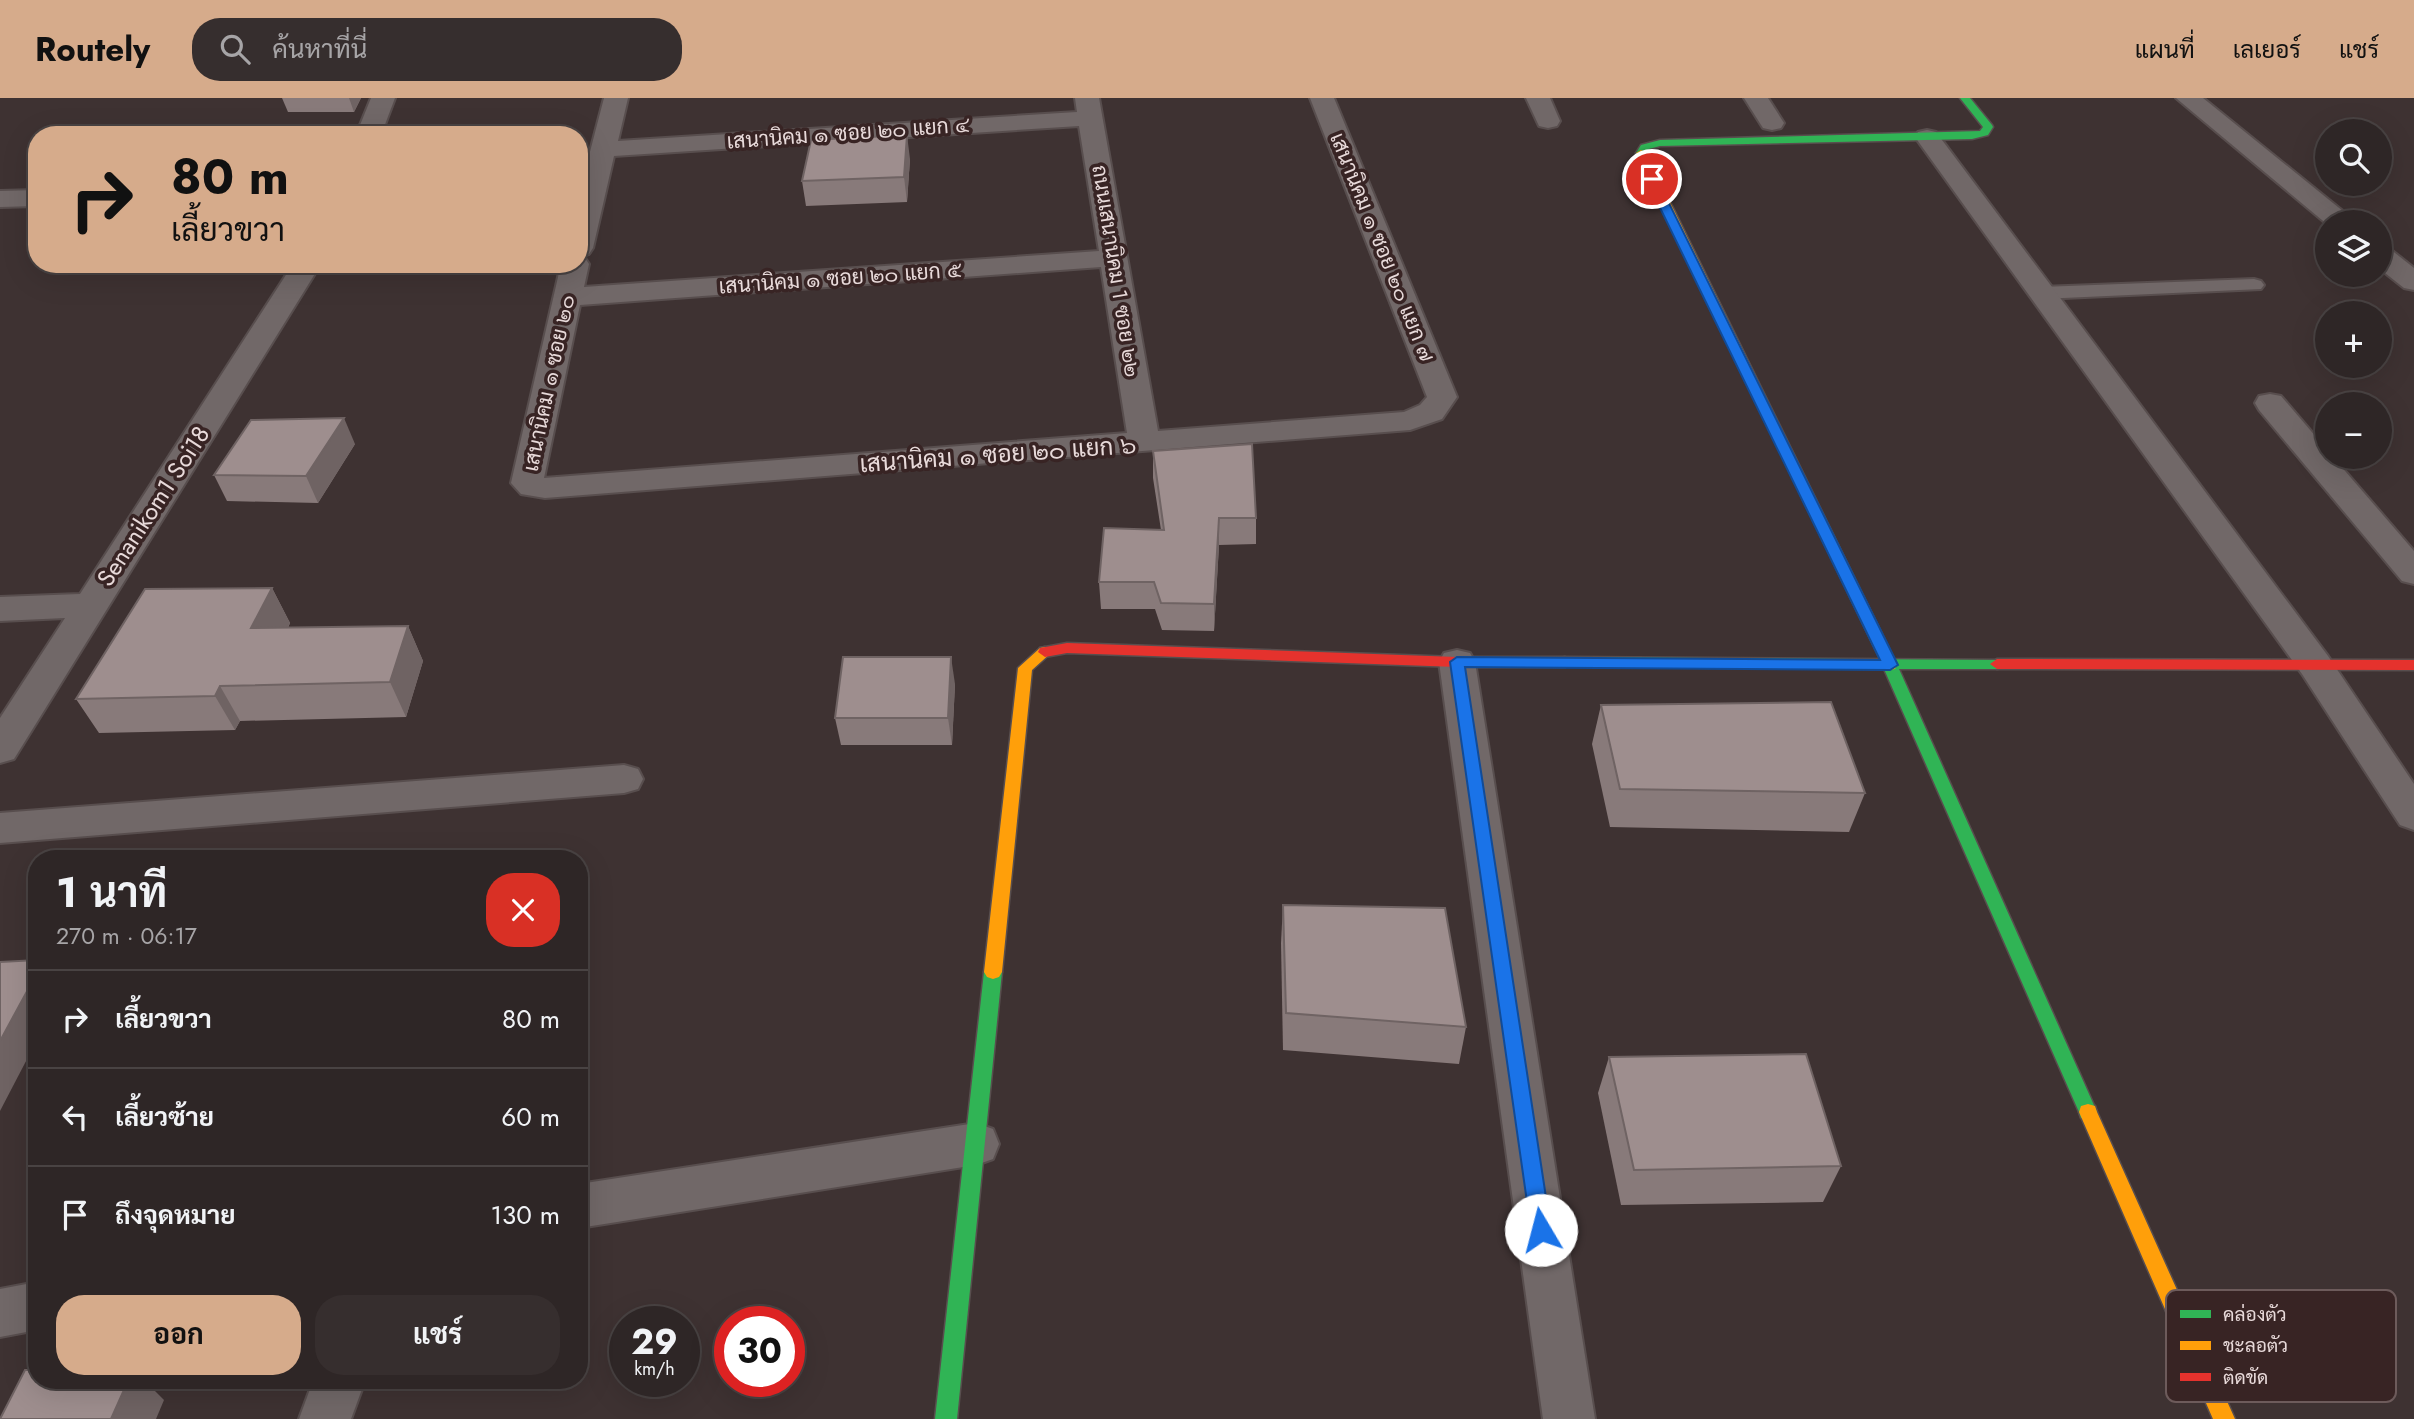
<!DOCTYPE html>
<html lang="th">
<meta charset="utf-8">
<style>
body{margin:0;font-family:Jost,Sarabun,sans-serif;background:#362e2e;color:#f1f3f6;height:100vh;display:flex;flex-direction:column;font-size:26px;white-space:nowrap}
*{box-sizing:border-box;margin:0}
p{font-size:23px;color:#a7a5a7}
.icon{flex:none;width:38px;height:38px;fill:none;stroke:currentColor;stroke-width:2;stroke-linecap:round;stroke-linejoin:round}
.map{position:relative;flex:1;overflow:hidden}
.sheet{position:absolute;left:28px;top:752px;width:560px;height:539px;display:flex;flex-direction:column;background:#2e2626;border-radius:28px;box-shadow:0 7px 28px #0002,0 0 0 2px #494343}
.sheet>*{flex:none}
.top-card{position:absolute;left:28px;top:28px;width:560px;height:147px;border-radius:28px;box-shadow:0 7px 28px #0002,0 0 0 2px #494343;background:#d6ab8b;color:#111;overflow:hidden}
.tools{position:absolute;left:2315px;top:21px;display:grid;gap:14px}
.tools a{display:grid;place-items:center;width:77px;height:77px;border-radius:50%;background:#2e2626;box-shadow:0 7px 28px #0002,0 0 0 2px #494343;font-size:35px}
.speed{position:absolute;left:609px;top:1208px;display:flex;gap:14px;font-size:35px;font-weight:700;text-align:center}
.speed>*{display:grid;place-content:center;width:91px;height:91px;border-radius:50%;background:#2e2626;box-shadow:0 7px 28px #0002,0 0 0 2px #494343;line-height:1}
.speed small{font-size:18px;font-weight:400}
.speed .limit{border:10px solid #d22;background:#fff;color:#111}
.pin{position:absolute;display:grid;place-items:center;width:60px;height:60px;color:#fff;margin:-30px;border:4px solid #fff;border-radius:50%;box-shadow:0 2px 7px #0007}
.me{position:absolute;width:77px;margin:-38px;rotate:352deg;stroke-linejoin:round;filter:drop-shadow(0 0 5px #0008)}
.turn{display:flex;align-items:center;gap:24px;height:147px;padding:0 28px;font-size:32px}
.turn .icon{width:91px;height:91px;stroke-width:2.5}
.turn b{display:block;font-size:49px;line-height:60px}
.round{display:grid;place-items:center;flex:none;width:74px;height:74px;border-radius:28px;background:#362e2e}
.summary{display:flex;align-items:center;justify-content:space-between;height:119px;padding:0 28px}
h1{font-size:42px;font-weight:700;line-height:52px}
.action{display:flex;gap:14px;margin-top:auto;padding:14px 28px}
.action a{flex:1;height:80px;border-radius:28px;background:#d6ab8b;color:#111;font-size:28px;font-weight:700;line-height:80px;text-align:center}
.action a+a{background:#362e2e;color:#f1f3f6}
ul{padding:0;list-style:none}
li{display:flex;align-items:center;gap:21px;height:98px;padding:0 28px;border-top:2px solid #494343}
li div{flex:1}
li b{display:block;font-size:26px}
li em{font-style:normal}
header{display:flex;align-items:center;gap:42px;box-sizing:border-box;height:98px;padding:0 35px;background:#d6ab8b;color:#111}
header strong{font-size:33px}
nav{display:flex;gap:38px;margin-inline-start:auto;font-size:24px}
.search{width:490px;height:63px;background:#362e2e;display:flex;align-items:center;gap:18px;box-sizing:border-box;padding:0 24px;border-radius:28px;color:#a7a5a7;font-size:26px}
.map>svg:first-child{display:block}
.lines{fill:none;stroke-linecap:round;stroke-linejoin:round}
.lane-casing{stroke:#584e4e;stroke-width:4}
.street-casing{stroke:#584e4e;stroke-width:4}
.fast-casing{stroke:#584e4e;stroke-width:3}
.slow-casing{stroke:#584e4e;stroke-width:3}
.jam-casing{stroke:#584e4e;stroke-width:3}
.lane{fill:#716868;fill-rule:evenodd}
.street{fill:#716868;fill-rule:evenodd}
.fast{fill:#30b455;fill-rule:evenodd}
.slow{fill:#ff9f0a;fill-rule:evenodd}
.jam{fill:#e5322d;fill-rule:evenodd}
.wall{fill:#887a7a}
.shaded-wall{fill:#6f6363}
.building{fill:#9e8e8e;stroke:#6f6363;stroke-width:2}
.route{fill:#1a73e8;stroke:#114b97;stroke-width:2}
.labels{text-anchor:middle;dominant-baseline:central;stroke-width:7;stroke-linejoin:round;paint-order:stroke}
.far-street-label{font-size:21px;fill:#e8dada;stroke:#382424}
.street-label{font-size:24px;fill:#e8dada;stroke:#382424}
.key{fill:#382424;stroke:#6d5b5b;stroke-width:2}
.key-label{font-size:19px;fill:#e8dada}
</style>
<header>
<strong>Routely</strong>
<div class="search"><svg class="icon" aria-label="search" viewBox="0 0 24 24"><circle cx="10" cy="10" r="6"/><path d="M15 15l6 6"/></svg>ค้นหาที่นี่</div>
<nav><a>แผนที่</a><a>เลเยอร์</a><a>แชร์</a></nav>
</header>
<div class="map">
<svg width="2414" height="1321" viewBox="0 0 2414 1321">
<rect width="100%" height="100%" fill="#3e3232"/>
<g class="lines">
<!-- lane casing -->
<g class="lane-casing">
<path id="lane" d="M2254 181 2261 183 2264 187 2261 191 2041 201 2031 195 2041 189Z"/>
</g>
<!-- street casing -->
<g class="street-casing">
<g id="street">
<path d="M371 0H395L381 37H356Z"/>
<path d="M604 0H628L618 43 1077 14 1075 0H1099L1158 333 1404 314 1420 307 1427 299 1310 0H1334L1457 299 1442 321 1410 332 545 400 521 396 511 385 561 166H579V159L585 160 589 166 584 189 1099 153 1079 28 614 58 593 150 589 156 579 158V96ZM1101 169 1127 335 544 380 580 207Z"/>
<path d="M1526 0H1550L1560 23 1557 28 1548 30 1539 28Z"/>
<path d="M1744 0H1768L1784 25 1781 30 1772 32 1763 30Z"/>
<path d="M2176 0H2203L2349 118 2353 124H2328V127Z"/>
<path d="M1927 32 1936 34 2328 558 2414 686V732L2400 727 2302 576 1915 39 1918 34Z"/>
<path d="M37 92V108L0 109V93Z"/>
<path d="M2380 149 2390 151 2414 170V192L2404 190 2380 171Z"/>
<path d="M293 166H321L14 661 0 665V620L65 520 0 523V499L80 496Z"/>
<path d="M2270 296 2281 298 2328 353V359H2333L2414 453V486L2402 483 2259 312 2255 305 2259 298Z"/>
<path d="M1457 552 1470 555 1475 564 1595 1321H1543L1439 564 1444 555Z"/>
<path d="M624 667 638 671 643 681 638 691 624 695 0 745V715Z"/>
<path d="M976 1025 993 1031 999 1046 993 1061 976 1067 579 1130V1086Z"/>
<path d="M37 1184V1232L0 1239V1191Z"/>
<path d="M313 1283H365L351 1321H299Z"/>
</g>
</g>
<!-- fast casing -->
<g class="fast-casing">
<g id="fast">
<path d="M1960 0H1970L1992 27 1993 29 1988 37 1972 41 1660 48 1649 51 1645 57 1636 55 1641 47 1660 42 1980 33 1983 29Z"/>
<path d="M1565 559 2002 562 2004 566 2002 570 1997 571H1899L2097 1014 2095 1020 2088 1022 2081 1020 2079 1014 1884 571 1560 568 1558 564 1560 560Z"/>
<path d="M993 867 999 869 1002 874 957 1321H935L984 874 987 869Z"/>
</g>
</g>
<!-- slow casing -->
<g class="slow-casing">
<g id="slow">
<path d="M1641 52 1646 55 1897 567 1895 571 1890 572 1883 567 1636 55Z"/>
<path d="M1045 549 1052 554 1032 572 1002 874 999 879 993 881 987 879 984 874 1018 570 1040 550Z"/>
<path d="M2088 1006 2095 1008 2097 1014 2235 1321H2213L2079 1014 2081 1008Z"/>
</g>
</g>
<!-- jam casing -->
<g class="jam-casing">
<g id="jam">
<path d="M1067 545 1457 559H1565L1572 564 1565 569H1457L1067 555 1045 559 1038 554 1040 550Z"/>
<path d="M1997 561 2414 562V572L1997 571 1990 566Z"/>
</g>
</g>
<!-- lane -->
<use href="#lane" class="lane"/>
<!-- street -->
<use href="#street" class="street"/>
<!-- fast -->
<use href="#fast" class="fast"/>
<!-- slow -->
<use href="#slow" class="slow"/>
<!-- jam -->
<use href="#jam" class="jam"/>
</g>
<!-- wall -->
<g class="wall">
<path d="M282 0H361L354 14H288Z"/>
<path d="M910 61 907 104 806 108 802 83Z"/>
<path d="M355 346 318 405 227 403 214 377Z"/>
<path d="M1153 353 1256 420V446L1219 447 1214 533 1162 532 1155 511H1101L1099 484 1161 432 1153 380Z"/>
<path d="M272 490 290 525 288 530 408 528 423 563 406 619 240 623 235 632 99 635 76 601Z"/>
<path d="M955 586 952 647H841L835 620Z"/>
<path d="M1601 607 1865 695 1849 734 1610 729 1592 646Z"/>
<path d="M1283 807 1466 929 1459 966 1283 952 1281 845Z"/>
<path d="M1609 959 1841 1068 1823 1104 1621 1107 1598 995Z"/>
</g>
<!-- shaded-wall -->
<g class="shaded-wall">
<path d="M349 0H361L354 14Z"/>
<path d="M907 37 910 61 907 104 904 79Z"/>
<path d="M344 320 355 346 318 405 306 378Z"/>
<path d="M1219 420V447L1214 533V506Z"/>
<path d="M272 490 290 525 270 565 251 530Z"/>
<path d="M408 528 423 563 406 619 390 584Z"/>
<path d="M951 559 955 586 952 647 948 620Z"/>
<path d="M220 588 240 623 235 632 215 598Z"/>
<path d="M37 875V942L0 1013V943Z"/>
<path d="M128 1283H145L164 1302 156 1321H111Z"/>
</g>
<!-- building -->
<g class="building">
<path d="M907 37 904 79 802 83 811 42Z"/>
<path d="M344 320 306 378 214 377 251 322Z"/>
<path d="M1252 346 1256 420H1219L1214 506 1161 505 1154 484H1099L1104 430 1164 432 1153 353Z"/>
<path d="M272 490 251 530 408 528 390 584 220 588 215 598 76 601 145 491Z"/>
<path d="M843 559H951L948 620H835Z"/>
<path d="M1831 604 1865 695 1620 691 1601 607Z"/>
<path d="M1283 807 1445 810 1466 929 1286 915Z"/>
<path d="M37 862V875L0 943V864Z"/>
<path d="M1806 956 1841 1068 1634 1072 1609 959Z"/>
<path d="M25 1272H37V1283H128L111 1321H0Z"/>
</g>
<!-- route -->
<path class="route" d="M1648 79 1657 81 1898 567 1890 572 1465 569 1551 1132 1548 1138 1541 1141 1534 1138 1531 1132 1450 564 1457 559 1880 562 1646 81Z"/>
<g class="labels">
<!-- far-street labels -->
<g class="far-street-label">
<text transform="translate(848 35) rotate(-4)">เสนานิคม ๑ ซอย ๒๐ แยก ๔</text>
<text transform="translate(1382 149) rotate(68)">เสนานิคม ๑ ซอย ๒๐ แยก ๗</text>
<text transform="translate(1116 173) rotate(81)">ถนนเสนานิคม 1 ซอย ๒๒</text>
<text transform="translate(840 180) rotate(-4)">เสนานิคม ๑ ซอย ๒๐ แยก ๕</text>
<text transform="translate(549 285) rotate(-78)">เสนานิคม ๑ ซอย ๒๐</text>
</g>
<!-- street labels -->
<g class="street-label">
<text transform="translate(998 356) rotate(-4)">เสนานิคม ๑ ซอย ๒๐ แยก ๖</text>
<text transform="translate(153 408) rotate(-57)">Senanikom1 Soi18</text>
</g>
</g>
<!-- legend -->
<rect x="2166" y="1192" width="230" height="112" rx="10" class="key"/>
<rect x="2180" y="1212" width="31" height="8" fill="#30b455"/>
<rect x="2180" y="1243" width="31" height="9" fill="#ff9f0a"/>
<rect x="2180" y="1275" width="31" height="8" fill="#e5322d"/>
<g class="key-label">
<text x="2223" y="1223">คล่องตัว</text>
<text x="2223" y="1254">ชะลอตัว</text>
<text x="2223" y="1286">ติดขัด</text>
</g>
</svg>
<div class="tools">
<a><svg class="icon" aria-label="search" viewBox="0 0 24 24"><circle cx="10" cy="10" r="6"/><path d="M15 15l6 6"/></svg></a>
<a><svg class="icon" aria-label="layers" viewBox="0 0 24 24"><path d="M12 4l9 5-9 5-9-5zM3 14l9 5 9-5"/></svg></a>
<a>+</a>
<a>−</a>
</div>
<div class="speed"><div>29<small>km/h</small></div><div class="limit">30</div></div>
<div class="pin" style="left:1652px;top:81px;background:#d93025"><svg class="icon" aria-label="arrive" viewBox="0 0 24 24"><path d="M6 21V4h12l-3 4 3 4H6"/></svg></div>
<svg class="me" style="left:1541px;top:1132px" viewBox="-20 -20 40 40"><circle r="19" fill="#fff"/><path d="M0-13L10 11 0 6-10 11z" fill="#1a73e8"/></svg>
<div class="top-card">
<div class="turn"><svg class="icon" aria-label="right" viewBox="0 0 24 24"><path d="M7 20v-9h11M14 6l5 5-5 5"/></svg><div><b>80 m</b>เลี้ยวขวา</div></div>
</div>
<section class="sheet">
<div class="summary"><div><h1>1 นาที</h1><p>270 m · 06:17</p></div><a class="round" style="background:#d93025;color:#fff"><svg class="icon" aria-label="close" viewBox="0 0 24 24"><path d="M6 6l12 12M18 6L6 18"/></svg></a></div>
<ul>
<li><svg class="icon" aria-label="right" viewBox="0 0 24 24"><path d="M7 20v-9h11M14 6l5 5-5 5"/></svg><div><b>เลี้ยวขวา</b></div><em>80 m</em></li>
<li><svg class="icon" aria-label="left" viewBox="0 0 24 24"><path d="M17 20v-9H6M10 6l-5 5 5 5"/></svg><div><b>เลี้ยวซ้าย</b></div><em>60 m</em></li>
<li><svg class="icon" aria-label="arrive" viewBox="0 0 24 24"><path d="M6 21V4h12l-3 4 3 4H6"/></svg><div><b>ถึงจุดหมาย</b></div><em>130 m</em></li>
</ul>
<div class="action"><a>ออก</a><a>แชร์</a></div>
</section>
</div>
